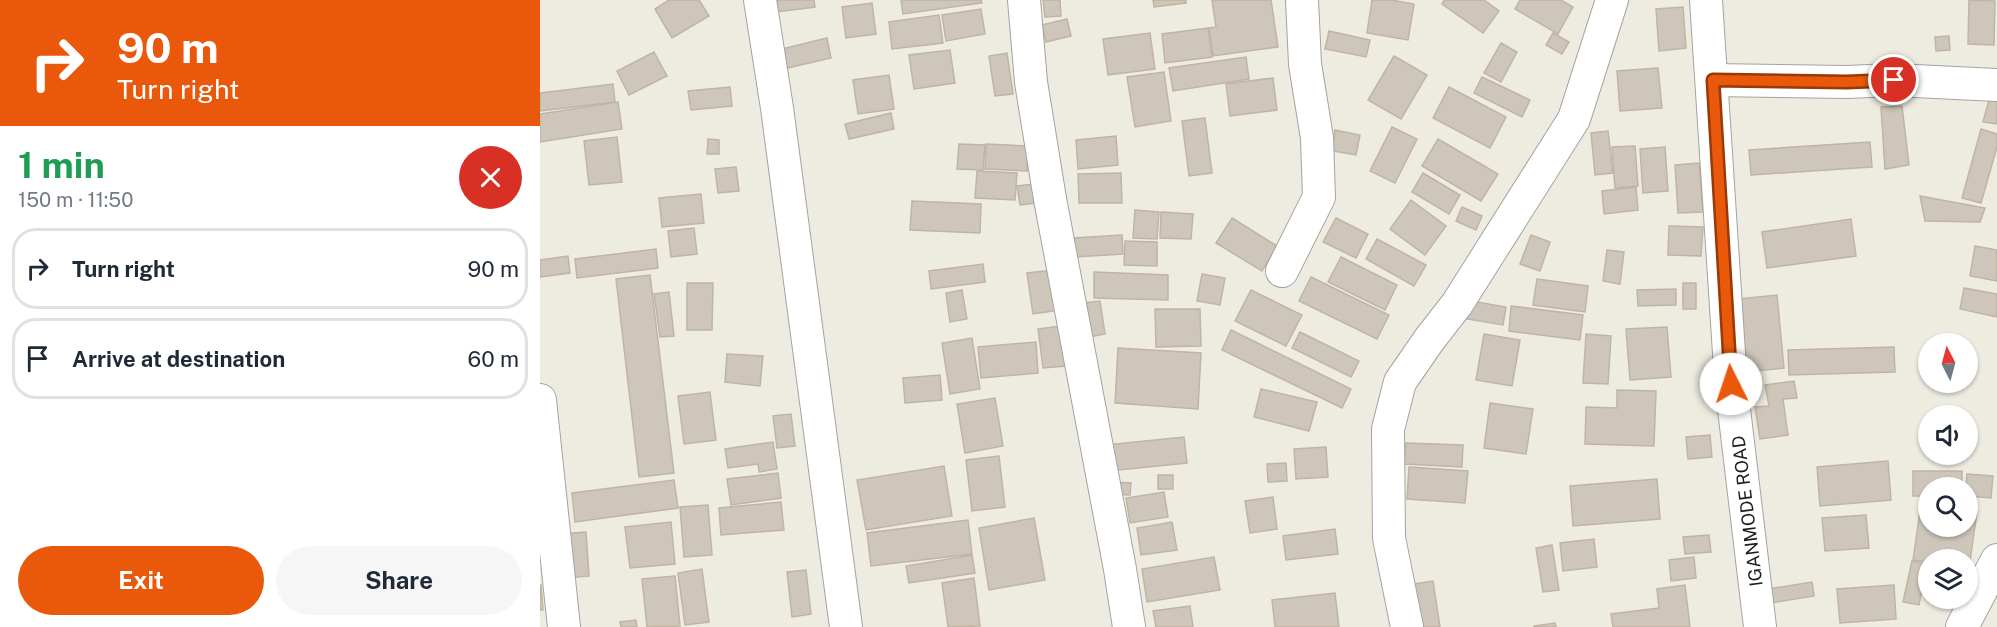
<!DOCTYPE html>
<meta charset="utf-8">
<style>
body{margin:0;font-family:"Public Sans",sans-serif;background:#f6f6f7;color:#1f2937;height:100vh;display:flex;flex-direction:column;font-size:22px;white-space:nowrap}
*{box-sizing:border-box;margin:0}
p{font-size:20px;color:#747a83}
.icon{flex:none;width:33px;height:33px;fill:none;stroke:currentColor;stroke-width:2;stroke-linecap:round;stroke-linejoin:round}
.map{position:relative;flex:1;overflow:hidden}
.panel{display:flex;flex-direction:column;background:#fff;width:540px}
.panel>*{flex:none}
.guide{background:#ea580c;color:#fff;overflow:hidden}
.needle{width:39px;rotate:354deg}
.controls{position:absolute;left:1378px;top:333px;display:grid;gap:12px}
.controls a{display:grid;place-items:center;width:60px;height:60px;border-radius:50%;background:#fff;box-shadow:0 2px 4px #0004;font-size:30px}
.pin{position:absolute;display:grid;place-items:center;width:51px;height:51px;color:#fff;margin:-26px;border:3px solid #fff;border-radius:50%;box-shadow:0 2px 6px #0007}
.me{position:absolute;width:66px;margin:-33px;rotate:356deg;stroke-linejoin:round;filter:drop-shadow(0 0 4px #0008)}
.turn{display:flex;align-items:center;gap:21px;height:126px;padding:0 18px;font-size:27px}
.turn .icon{width:78px;height:78px;stroke-width:2.5}
.turn b{display:block;font-size:42px;line-height:51px}
.round{display:grid;place-items:center;flex:none;width:63px;height:63px;border-radius:32px;background:#f6f6f7}
.head{display:flex;align-items:center;justify-content:space-between;height:102px;padding:0 18px}
h1{font-size:36px;font-weight:700;line-height:45px;color:#1e9e55}
.button{display:flex;gap:12px;margin-top:auto;padding:12px 18px}
.button a{flex:1;height:69px;border-radius:36px;background:#ea580c;color:#fff;font-size:24px;font-weight:700;line-height:69px;text-align:center}
.button a+a{background:#f6f6f7;color:#1f2937}
ul{padding:0;list-style:none}
li{display:flex;align-items:center;gap:18px;height:81px;margin:0 12px 9px;padding:0 6px;border:3px solid #e0e1e3;border-radius:24px}
li div{flex:1}
li b{display:block;font-size:22px}
li em{font-style:normal}
main{display:flex;flex:1;min-height:0}
.map>svg:first-child{display:block}
.building{fill:#cec6ba;stroke:#c0b4a2;stroke-width:1.5}
.lines{fill:none;stroke-linecap:round;stroke-linejoin:round}
.minor-casing{stroke:#a3a3a3;stroke-width:34}
.minor{stroke:#fff;stroke-width:32}
.route-casing{stroke:#983908;stroke-width:15}
.route{stroke:#ea580c;stroke-width:10}
.labels{text-anchor:middle;dominant-baseline:central;stroke-width:4.5;stroke-linejoin:round;paint-order:stroke}
.street-label{font-size:18px;fill:#1c1c1c;stroke:#fff}
</style>
<main>
<section class="panel">
<div class="guide">
<div class="turn"><svg class="icon" aria-label="right" viewBox="0 0 24 24"><path d="M7 20v-9h11M14 6l5 5-5 5"/></svg><div><b>90 m</b>Turn right</div></div>
</div>
<div class="head"><div><h1>1 min</h1><p>150 m · 11:50</p></div><a class="round" style="background:#d93025;color:#fff"><svg class="icon" aria-label="close" viewBox="0 0 24 24"><path d="M6 6l12 12M18 6L6 18"/></svg></a></div>
<ul>
<li><svg class="icon" aria-label="right" viewBox="0 0 24 24"><path d="M7 20v-9h11M14 6l5 5-5 5"/></svg><div><b>Turn right</b></div><em>90 m</em></li>
<li><svg class="icon" aria-label="arrive" viewBox="0 0 24 24"><path d="M6 21V4h12l-3 4 3 4H6"/></svg><div><b>Arrive at destination</b></div><em>60 m</em></li>
</ul>
<div class="button"><a>Exit</a><a>Share</a></div>
</section>
<div class="map">
<svg width="1457" height="627" viewBox="0 0 1457 627">
<rect width="100%" height="100%" fill="#eeece0"/>
<!-- building -->
<g class="building">
<path d="M129 0H159L169 16 132 38 115 9Z"/>
<path d="M226 0H274L275 7 228 13Z"/>
<path d="M361 0H441L442 3 363 14Z"/>
<path d="M503 0H520L521 16 505 17Z"/>
<path d="M613 0H646V3L614 7Z"/>
<path d="M672 0H731L738 47 673 56 669 28 676 27Z"/>
<path d="M832 0H851L874 4 868 40 827 33Z"/>
<path d="M904 0H944L959 11 943 33 902 4Z"/>
<path d="M980 0H1021L1033 7 1018 34 975 9Z"/>
<path d="M1429 0 1455 1 1454 45 1428 44Z"/>
<path d="M332 3 336 34 306 38 302 7Z"/>
<path d="M1143 7 1146 48 1119 51 1116 9Z"/>
<path d="M441 9 445 34 406 41 402 15Z"/>
<path d="M399 15 403 43 352 49 349 22Z"/>
<path d="M527 19 531 36 506 42 502 25Z"/>
<path d="M668 28 672 57 625 63 622 34Z"/>
<path d="M789 31 830 40 826 57 785 49Z"/>
<path d="M610 33 615 69 568 75 563 39Z"/>
<path d="M1013 33 1029 42 1022 54 1006 45Z"/>
<path d="M1409 36 1410 50 1396 51 1395 37Z"/>
<path d="M287 38 291 58 243 69 238 50Z"/>
<path d="M961 43 977 52 961 82 944 73Z"/>
<path d="M410 50 415 83 374 89 369 55Z"/>
<path d="M114 52 127 76 89 95 77 71Z"/>
<path d="M467 53 473 94 455 96 449 56Z"/>
<path d="M854 56 887 75 861 119 828 100Z"/>
<path d="M706 57 709 79 633 91 629 68Z"/>
<path d="M1118 68 1122 108 1080 111 1077 71Z"/>
<path d="M624 72 631 121 595 127 587 77Z"/>
<path d="M349 75 354 109 318 114 313 80Z"/>
<path d="M942 77 990 100 982 117 934 93Z"/>
<path d="M733 78 737 110 690 116 686 84Z"/>
<path d="M73 84 75 102 0 111V93Z"/>
<path d="M190 87 192 106 151 110 148 91Z"/>
<path d="M909 87 966 117 950 148 893 118Z"/>
<path d="M1450 96 1457 98V124L1443 122Z"/>
<path d="M78 102 82 129 0 142V114Z"/>
<path d="M1362 106 1369 165 1345 169 1341 107Z"/>
<path d="M351 113 354 129 309 139 305 124Z"/>
<path d="M665 118 672 173 649 176 642 121Z"/>
<path d="M852 127 877 139 855 183 830 171Z"/>
<path d="M1441 129 1457 134V147L1441 203 1422 198Z"/>
<path d="M795 130 820 135 816 155 792 151Z"/>
<path d="M1068 131 1073 173 1055 175 1051 133Z"/>
<path d="M576 136 578 165 538 169 536 140Z"/>
<path d="M77 137 82 182 49 185 44 141Z"/>
<path d="M168 139 179 140V154H167Z"/>
<path d="M898 139 958 174 941 201 882 166Z"/>
<path d="M1330 142 1332 167 1211 175 1209 150Z"/>
<path d="M419 144 445 145 443 170 417 169Z"/>
<path d="M446 144 488 146 487 171 445 169Z"/>
<path d="M1095 146 1098 186 1075 188 1072 147Z"/>
<path d="M1125 147 1128 191 1103 193 1100 149Z"/>
<path d="M1159 163 1163 212 1138 213 1135 165Z"/>
<path d="M196 167 199 191 178 193 175 169Z"/>
<path d="M437 171 477 173 475 200 435 198Z"/>
<path d="M581 173 582 203H539L538 174Z"/>
<path d="M883 173 920 195 909 214 872 192Z"/>
<path d="M494 184 496 203 480 205 477 186Z"/>
<path d="M1096 187 1098 210 1064 214 1062 191Z"/>
<path d="M161 194 164 223 122 227 119 198Z"/>
<path d="M1380 196 1445 208 1440 222 1385 221Z"/>
<path d="M871 200 906 226 885 255 850 229Z"/>
<path d="M372 201 441 204 440 233 370 230Z"/>
<path d="M922 207 942 216 936 230 916 221Z"/>
<path d="M595 210 619 212 617 239 593 238Z"/>
<path d="M621 212 653 214 651 239 620 238Z"/>
<path d="M692 218 737 246 722 271 676 243Z"/>
<path d="M796 218 828 234 816 258 783 242Z"/>
<path d="M1311 219 1316 256 1227 268 1222 232Z"/>
<path d="M1129 226 1163 227 1161 256 1128 255Z"/>
<path d="M154 228 157 254 131 257 128 231Z"/>
<path d="M582 235 583 254 535 257 533 238Z"/>
<path d="M991 235 1010 242 1000 271 980 264Z"/>
<path d="M837 239 886 265 874 286 826 259Z"/>
<path d="M585 241 617 242V266L584 265Z"/>
<path d="M1435 246 1457 250V281L1430 276Z"/>
<path d="M116 249 118 268 37 278 35 259Z"/>
<path d="M1067 250 1084 252 1080 284 1063 281Z"/>
<path d="M28 256 30 273 0 277V260Z"/>
<path d="M801 257 857 285 845 310 788 282Z"/>
<path d="M443 264 445 282 391 289 389 271Z"/>
<path d="M514 270 519 310 493 314 487 273Z"/>
<path d="M554 272 628 275V300L554 298Z"/>
<path d="M662 274 685 278 680 305 657 301Z"/>
<path d="M110 275 134 473 99 477 76 279Z"/>
<path d="M771 277 849 315 837 339 759 301Z"/>
<path d="M997 279 1048 286 1045 312 993 305Z"/>
<path d="M147 283H173L172 330H147Z"/>
<rect x="1143" y="283" width="13" height="26"/>
<path d="M1424 288 1457 294V317L1420 309Z"/>
<path d="M1136 289V305L1098 306 1097 290Z"/>
<path d="M422 290 427 319 410 322 406 293Z"/>
<path d="M711 290 762 315 746 346 695 321Z"/>
<path d="M129 292 134 336 120 337 114 294Z"/>
<path d="M1237 295 1244 368 1196 373 1189 300Z"/>
<path d="M560 301 565 334 549 337 544 303Z"/>
<path d="M931 301 966 307 963 325 927 319Z"/>
<path d="M971 306 1043 315 1040 340 969 331Z"/>
<path d="M615 309H660L661 346 616 347Z"/>
<path d="M521 326 526 366 503 368 498 329Z"/>
<path d="M1127 327 1131 377 1090 380 1086 329Z"/>
<path d="M691 330 811 389 802 408 682 350Z"/>
<path d="M760 332 819 361 811 377 752 348Z"/>
<path d="M944 334 980 340 972 386 936 380Z"/>
<path d="M1046 334 1071 336 1068 384 1043 383Z"/>
<path d="M432 338 440 389 410 394 402 343Z"/>
<path d="M496 342 498 373 441 378 438 347Z"/>
<path d="M1354 347 1355 372 1249 375 1248 350Z"/>
<path d="M578 348 661 353 658 409 575 403Z"/>
<path d="M187 354 223 356 220 386 185 382Z"/>
<path d="M400 375 402 400 365 403 363 378Z"/>
<path d="M1254 381 1257 398 1243 399 1248 435 1220 439 1215 407 1229 406 1225 385Z"/>
<path d="M721 389 777 402 769 431 714 417Z"/>
<path d="M1077 390 1116 391 1114 446 1045 444 1046 407 1077 408Z"/>
<path d="M170 392 176 440 144 444 138 396Z"/>
<path d="M455 398 463 446 425 453 417 404Z"/>
<path d="M950 403 993 409 986 454 944 448Z"/>
<path d="M251 414 255 446 237 448 233 416Z"/>
<path d="M1170 435 1172 457 1148 459 1146 437Z"/>
<path d="M644 437 647 463 569 471 566 445Z"/>
<path d="M233 442 237 469 219 472 218 464 188 468 185 449Z"/>
<path d="M866 443 923 445 922 467 864 464Z"/>
<path d="M786 447 788 477 756 479 754 449Z"/>
<path d="M459 456 465 507 432 511 426 460Z"/>
<path d="M1348 461 1351 500 1280 506 1277 467Z"/>
<path d="M746 463 747 481 728 482 727 464Z"/>
<path d="M404 466 412 516 326 530 317 480Z"/>
<path d="M869 467 928 471 925 503 867 499Z"/>
<path d="M1373 471H1422V488H1389V496H1373Z"/>
<path d="M238 473 241 498 191 505 187 479Z"/>
<path d="M1427 474 1453 476 1451 498 1428 496V488H1426Z"/>
<rect x="618" y="475" width="15" height="14"/>
<path d="M1117 479 1120 519 1033 526 1030 486Z"/>
<path d="M134 480 138 508 35 522 32 493Z"/>
<path d="M573 482 591 483 590 495 573 494Z"/>
<path d="M624 492 628 517 590 523 586 498Z"/>
<path d="M733 497 737 529 710 533 705 501Z"/>
<path d="M241 502 244 530 181 535 179 508Z"/>
<path d="M1381 504 1389 505V526H1428V511L1437 512 1429 568 1428 560H1389V562L1373 560Z"/>
<path d="M168 505 172 555 144 557 140 507Z"/>
<path d="M1326 515 1329 548 1285 551 1282 518Z"/>
<path d="M494 518 505 580 449 590 439 528Z"/>
<path d="M428 520 432 554 331 566 327 533Z"/>
<path d="M131 522 135 564 90 568 85 527Z"/>
<path d="M632 522 637 550 601 555 597 528Z"/>
<path d="M795 529 798 554 746 560 743 536Z"/>
<path d="M46 532 49 576 25 578 21 534Z"/>
<path d="M1169 535 1171 552 1145 554 1143 537Z"/>
<path d="M1054 539 1057 567 1023 571 1020 543Z"/>
<path d="M1012 545 1019 590 1003 592 996 548Z"/>
<path d="M432 555 435 573 369 583 366 566Z"/>
<path d="M674 557 680 590 607 602 602 569Z"/>
<path d="M1154 557 1156 578 1131 581 1129 560Z"/>
<path d="M1372 561 1387 564 1379 605 1363 602Z"/>
<path d="M162 569 169 622 145 625 138 573Z"/>
<path d="M266 570 271 614 252 617 247 572Z"/>
<path d="M135 576 140 626 107 627 102 579Z"/>
<path d="M434 578 440 626 408 627 402 583Z"/>
<path d="M893 581 900 627H880L874 584Z"/>
<path d="M1272 582 1274 596 1230 603 1228 589Z"/>
<path d="M0 585H1L3 610H0Z"/>
<path d="M1145 585 1150 627H1073L1071 614 1119 608 1117 589Z"/>
<path d="M1354 585 1356 619 1300 623 1297 589Z"/>
<path d="M795 593 799 627H735L732 600Z"/>
<path d="M650 606 653 627H616L613 611Z"/>
<path d="M96 620 97 627H81L80 622Z"/>
<path d="M1015 623 1016 627H995L994 626Z"/>
</g>
<g class="lines">
<!-- minor casing -->
<g class="minor-casing">
<g id="minor">
<path d="M220 0 237 108 306 627"/>
<path d="M484 0 491 82 510 199 580 569 589 627"/>
<path d="M1166 0 1191 384 1220 627"/>
<path d="M1172 80 1307 82 1354 80 1457 85"/>
<path d="M742 271 779 197 777 138 765 64 762 0"/>
<path d="M0 400 24 627"/>
<path d="M867 627 849 538 848 429 860 382 889 340 917 304 1034 119 1072 0"/>
<path d="M1422 627 1457 560"/>
</g>
</g>
<!-- minor -->
<use href="#minor" class="minor"/>
</g>
<g class="lines">
<!-- route casing -->
<g class="route-casing">
<path id="route" d="M1191 384 1173 80 1307 82 1354 80"/>
</g>
<!-- route -->
<use href="#route" class="route"/>
</g>
<g class="labels">
<!-- street labels -->
<g class="street-label">
<text transform="translate(1207 511) rotate(-97)">IGANMODE ROAD</text>
</g>
</g>
</svg>
<div class="controls">
<a><svg class="needle" viewBox="-14 -14 28 28"><path d="M0-13l5 13h-10z" fill="#e53935"/><path d="M0 13l5-13h-10z" fill="#747a83"/></svg></a>
<a><svg class="icon" aria-label="sound" viewBox="0 0 24 24"><path d="M4 9h4l5-4v14l-5-4H4zM17 9q2 3 0 6"/></svg></a>
<a><svg class="icon" aria-label="search" viewBox="0 0 24 24"><circle cx="10" cy="10" r="6"/><path d="M15 15l6 6"/></svg></a>
<a><svg class="icon" aria-label="layers" viewBox="0 0 24 24"><path d="M12 4l9 5-9 5-9-5zM3 14l9 5 9-5"/></svg></a>
</div>
<div class="pin" style="left:1354px;top:80px;background:#d93025"><svg class="icon" aria-label="arrive" viewBox="0 0 24 24"><path d="M6 21V4h12l-3 4 3 4H6"/></svg></div>
<svg class="me" style="left:1191px;top:384px" viewBox="-20 -20 40 40"><circle r="19" fill="#fff"/><path d="M0-13L10 11 0 6-10 11z" fill="#ea580c"/></svg>
</div>
</main>
